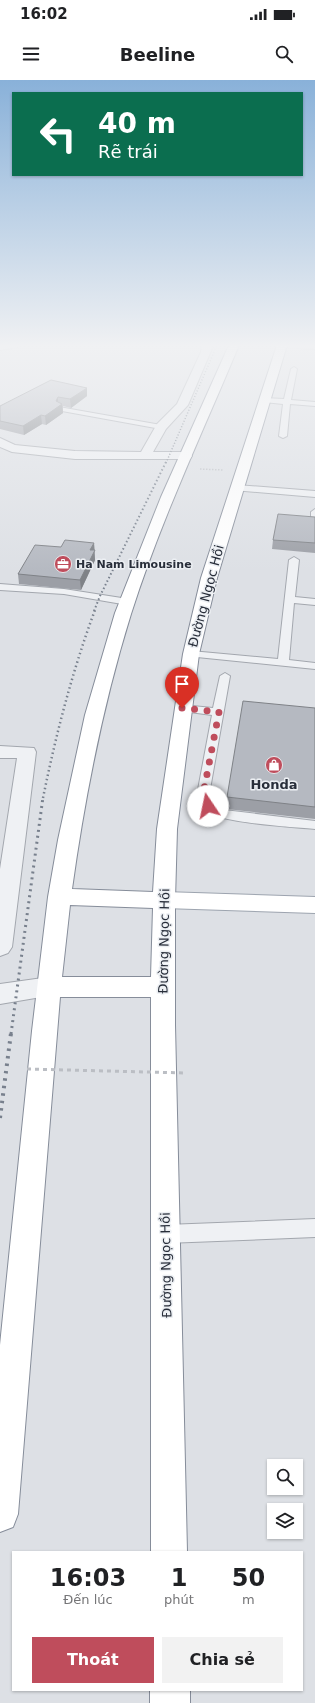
<!DOCTYPE html>
<html lang="vi">
<meta charset="utf-8">
<style>
body{margin:0;font-family:"DejaVu Sans",sans-serif;background:#f2f2f2;color:#202124;height:100vh;display:flex;flex-direction:column;font-size:15px;white-space:nowrap}
*{box-sizing:border-box;margin:0}
p{font-size:13px;color:#757577}
.icon{flex:none;width:22px;height:22px;fill:none;stroke:currentColor;stroke-width:2;stroke-linecap:round;stroke-linejoin:round}
.map{position:relative;flex:1;overflow:hidden}
.sheet{position:absolute;left:12px;top:1471px;width:291px;height:140px;display:flex;flex-direction:column;background:#fff;border-radius:0px;box-shadow:0 1px 3px #0004}
.sheet>*{flex:none}
.top-card{position:absolute;left:12px;top:12px;width:291px;height:84px;border-radius:0px;box-shadow:0 1px 3px #0004;background:#0b6e4f;color:#fff;overflow:hidden}
.tools{position:absolute;left:267px;top:1379px;display:grid;gap:8px}
.tools a{display:grid;place-items:center;width:36px;height:36px;border-radius:0px;background:#fff;box-shadow:0 1px 3px #0004;font-size:20px}
.pin{position:absolute;display:grid;place-items:center;width:34px;height:34px;color:#fff;margin:-41px -17px;border-radius:50% 50% 50% 0;rotate:-45deg;box-shadow:0 0 4px #0007}
.pin .icon{rotate:45deg}
.me{position:absolute;width:44px;margin:-22px;rotate:349deg;stroke-linejoin:round;filter:drop-shadow(0 0 3px #0008)}
.turn{display:flex;align-items:center;gap:14px;height:84px;padding:0 20px;font-size:18px}
.turn .icon{width:52px;height:52px;stroke-width:2.5}
.turn b{display:block;font-size:28px;line-height:34px}
.eta{display:flex;justify-content:space-evenly;align-items:center;height:68px;text-align:center}
.eta b{font-size:24px;font-weight:700;line-height:28px}
.cta{display:flex;gap:8px;margin-top:auto;padding:8px 20px}
.cta a{flex:1;height:46px;border-radius:0px;background:#bf4d5c;color:#fff;font-size:16px;font-weight:700;line-height:46px;text-align:center}
.cta a+a{background:#f2f2f2;color:#202124}
.status{display:flex;justify-content:space-between;align-items:center;height:28px;padding:0 20px;background:#fff;direction:ltr}
.status svg{height:11px;fill:currentColor}
header{display:flex;justify-content:space-between;align-items:center;height:52px;padding:0 20px;background:#fff;font-size:18px;font-weight:700}
.map>svg:first-child{display:block}
.lines{fill:none;stroke-linecap:round;stroke-linejoin:round}
.service-casing{stroke:#a3a7ae;stroke-width:2}
.minor-casing{stroke:#a3a7ae;stroke-width:2}
.tertiary-casing{stroke:#a3a7ae;stroke-width:2}
.primary-casing{stroke:#9da4af;stroke-width:2}
.trunk-casing{stroke:#868d9a;stroke-width:2}
.path{stroke:#bbbec4;stroke-width:1.5;stroke-dasharray:1.5 1.5;stroke-linecap:butt}
.service{fill:#eff1f4;fill-rule:evenodd}
.minor{fill:#eff1f4;fill-rule:evenodd}
.tertiary{fill:#eff1f4;fill-rule:evenodd}
.primary{fill:#fff;fill-rule:evenodd}
.trunk{fill:#fff;fill-rule:evenodd}
.rail-far4{stroke:#78808d;stroke-width:1.5;stroke-dasharray:1 2;stroke-linecap:butt}
.rail-far3{stroke:#78808d;stroke-width:2;stroke-dasharray:1.5 2.5;stroke-linecap:butt}
.rail-far2{stroke:#78808d;stroke-width:2.5;stroke-dasharray:1.5 3;stroke-linecap:butt}
.rail-far1{stroke:#78808d;stroke-width:3;stroke-dasharray:2 4;stroke-linecap:butt}
.rail{stroke:#78808d;stroke-width:4;stroke-dasharray:2.5 5;stroke-linecap:butt}
.path-bridge{stroke:#bbbec4;stroke-width:3;stroke-dasharray:4 4;stroke-linecap:butt}
.wall{fill:#9c9fa6}
.shaded-wall{fill:#7f8287}
.building{fill:#b5b9c1;stroke:#7f8287}
.route{stroke:#bf4d5c;stroke-width:7;stroke-dasharray:0 12.6}
.labels{text-anchor:middle;dominant-baseline:central;stroke-width:3;stroke-linejoin:round;paint-order:stroke}
.far-poi-label{font-size:11px;font-weight:bold;fill:#282e3a;stroke:#eceff3;text-anchor:start}
.street-label{font-size:13px;fill:#282e3a;stroke:#eceff3}
.poi-label{font-size:13px;font-weight:bold;fill:#282e3a;stroke:#eceff3}
</style>
<div class="status"><b>16:02</b><svg viewBox="0 0 49 12"><path d="M0 12V9h3v3zM5 12V6h3v6zM10 12V3h3v9zM15 12V0h3v12zM26 1h20v11H26zM47 4h2v5h-2z"/></svg></div>
<header><svg class="icon" aria-label="menu" viewBox="0 0 24 24"><path d="M4 6h16M4 12h16M4 18h16"/></svg>Beeline<svg class="icon" aria-label="search" viewBox="0 0 24 24"><circle cx="10" cy="10" r="6"/><path d="M15 15l6 6"/></svg></header>
<div class="map">
<svg width="315" height="1623" viewBox="0 0 315 1623">
<rect width="100%" height="100%" fill="#dde0e5"/>
<g class="lines">
<!-- service casing -->
<g class="service-casing">
<g id="service">
<path d="M279 265H315V269L282 267Z"/>
<path d="M294 287 297 289 291 320 315 322V326L290 324 287 356 283 358 279 356 283 324 264 322 260 320 264 318 284 319 291 289Z"/>
<path d="M59 327 161 345 165 347 161 349 62 331 58 329Z"/>
<path d="M236 405 315 411V417L233 410V406Z"/>
<path d="M315 429V441L311 438V432Z"/>
<path d="M294 477 299 480 295 517 315 519V525L294 523 289 580 315 583V589L187 576 186 574 187 572 191 571 278 579 289 480Z"/>
<path d="M0 504 64 509 128 519 133 522 128 525 64 514 0 510Z"/>
<path d="M225 593 230 596 209 715 213 724 224 730 315 741V749C294 747 215 743 203 729 200 726 198 719 197 715L212 635 182 631 176 628 182 625 213 628 220 596Z"/>
<path d="M315 1139V1157L166 1163 159 1161 157 1154 159 1147 166 1145Z"/>
</g>
</g>
<!-- minor casing -->
<g class="minor-casing">
<g id="minor">
<path d="M199 265 213 266 188 325 166 349 153 372H186L190 373 192 376 190 379H75L12 372 0 367V358L15 365 75 371 141 372 157 344 177 324 201 272 202 268Z"/>
<path d="M0 666 34 668 36 672 12 867 8 873 0 876V789L17 678H0Z"/>
<path d="M50 897 59 900 62 907 59 914 0 924V904Z"/>
</g>
</g>
<!-- tertiary casing -->
<g class="tertiary-casing">
<path id="tertiary" d="M0 265H19L18 267 0 270Z"/>
</g>
<!-- primary casing -->
<g class="primary-casing">
<path id="primary" d="M164 812 315 817V833L164 828 156 826 153 820 156 814Z"/>
</g>
<!-- trunk casing -->
<g class="trunk-casing">
<g id="trunk">
<path d="M229 265H239C202 354 160 442 131 534 103 624 85 716 72 809L153 812 157 749 183 574 201 498 277 265H287L217 498 199 574 177 749 175 820V945L187 1472H151V917H60L18 1434 13 1447 0 1452V1265L32 951 48 817 58 760 85 635 115 533 161 417ZM70 825 153 828 151 897H62Z"/>
<rect x="150" y="1610" width="40" height="13"/>
</g>
</g>
<!-- path -->
<path class="path" d="M200 389 223 390"/>
<!-- service -->
<use href="#service" class="service"/>
<!-- minor -->
<use href="#minor" class="minor"/>
<!-- tertiary -->
<use href="#tertiary" class="tertiary"/>
<!-- primary -->
<use href="#primary" class="primary"/>
<!-- trunk -->
<use href="#trunk" class="trunk"/>
<!-- rail-far4 -->
<path class="rail-far4" d="M166 383 217 265"/>
<!-- rail-far3 -->
<path class="rail-far3" d="M94 531 100 516 166 382"/>
<!-- rail-far2 -->
<path class="rail-far2" d="M43 718C56 654 72 592 95 530"/>
<!-- rail-far1 -->
<path class="rail-far1" d="M11 954 43 717"/>
<!-- rail -->
<path class="rail" d="M0 1038 11 953"/>
<!-- path-bridge -->
<path class="path-bridge" d="M27 989 186 993"/>
</g>
<!-- wall -->
<g class="wall">
<path d="M87 308V316L71 328 63 326V333L46 345 42 344 24 355 0 349V326Z"/>
<path d="M315 437V473L272 469 273 460Z"/>
<path d="M94 463 95 480 81 510 19 504 18 494Z"/>
<path d="M315 628V739L226 729 227 717Z"/>
</g>
<!-- shaded-wall -->
<g class="shaded-wall">
<path d="M87 308V316L71 328 70 319Z"/>
<path d="M58 317V326L62 324 63 333 46 345 45 336 56 321Z"/>
<path d="M41 335 42 344 24 355 23 346Z"/>
<path d="M94 463 95 480 81 510 80 500 90 470Z"/>
</g>
<!-- building -->
<g class="building">
<path d="M51 300 87 308 70 319 58 317 56 321 62 324 45 336 41 335 23 346 0 341V326Z"/>
<path d="M278 434 315 437V463L273 460Z"/>
<path d="M65 460 94 463 90 470H95L80 500 18 494 35 465 61 467Z"/>
<path d="M243 621 315 628V727L227 717Z"/>
</g>
<!-- sky -->
<linearGradient id="sky" x2="0" y2="1"><stop stop-color="#89b1d9"/><stop offset="0.54" stop-color="#f0f1f3"/><stop offset="1" stop-color="#f0f1f3" stop-opacity="0"/></linearGradient>
<rect width="315" height="492" fill="url(#sky)"/>
<g class="lines">
<!-- route -->
<path class="route" d="M182 628 219 632 203 715 208 726"/>
</g>
<!-- icons -->
<defs>
<g id="office-disc" transform="scale(0.9)"><circle r="9.5" fill="#bf4d5c" stroke="#eceff3"/><path d="M-6-3h4V-5.5h4V-3h4V5H-6ZM-1-4.5V-3h2v-1.5ZM-6 0V1H6V0Z" fill="#fff"/></g>
<g id="shop-disc" transform="scale(0.9)"><circle r="9.5" fill="#bf4d5c" stroke="#eceff3"/><path d="M-5-2.5h2.3a2.7 3.5 0 0 1 5.4 0H5L5.5 6h-11ZM-1.5-2.5h3a1.5 2.3 0 0 0-3 0Z" fill="#fff"/></g>
</defs>
<g fill-rule="evenodd">
<use href="#office-disc" x="63" y="484"/>
<use href="#shop-disc" x="274" y="685"/>
</g>
<g class="labels">
<!-- far-poi labels -->
<g class="far-poi-label">
<text x="76" y="484">Ha Nam Limousine</text>
</g>
<!-- street labels -->
<g class="street-label">
<text transform="translate(206 516) rotate(-75)">Đường Ngọc Hồi</text>
<text transform="translate(164 861) rotate(-89)">Đường Ngọc Hồi</text>
<text transform="translate(166 1185) rotate(-91)">Đường Ngọc Hồi</text>
</g>
<!-- poi labels -->
<g class="poi-label">
<text x="274" y="704">Honda</text>
</g>
</g>
</svg>
<div class="tools">
<a><svg class="icon" aria-label="search" viewBox="0 0 24 24"><circle cx="10" cy="10" r="6"/><path d="M15 15l6 6"/></svg></a>
<a><svg class="icon" aria-label="layers" viewBox="0 0 24 24"><path d="M12 4l9 5-9 5-9-5zM3 14l9 5 9-5"/></svg></a>
</div>
<div class="pin" style="left:182px;top:628px;background:#d93025"><svg class="icon" aria-label="arrive" viewBox="0 0 24 24"><path d="M6 21V4h12l-3 4 3 4H6"/></svg></div>
<svg class="me" style="left:208px;top:726px" viewBox="-20 -20 40 40"><circle r="19" fill="#fff"/><path d="M0-13L10 11 0 6-10 11z" fill="#bf4d5c"/></svg>
<div class="top-card">
<div class="turn"><svg class="icon" aria-label="left" viewBox="0 0 24 24"><path d="M17 20v-9H6M10 6l-5 5 5 5"/></svg><div><b>40 m</b>Rẽ trái</div></div>
</div>
<section class="sheet">
<div class="eta">
<div><b>16:03</b><p>Đến lúc</p></div>
<div><b>1</b><p>phút</p></div>
<div><b>50</b><p>m</p></div>
</div>
<div class="cta"><a>Thoát</a><a>Chia sẻ</a></div>
</section>
</div>
